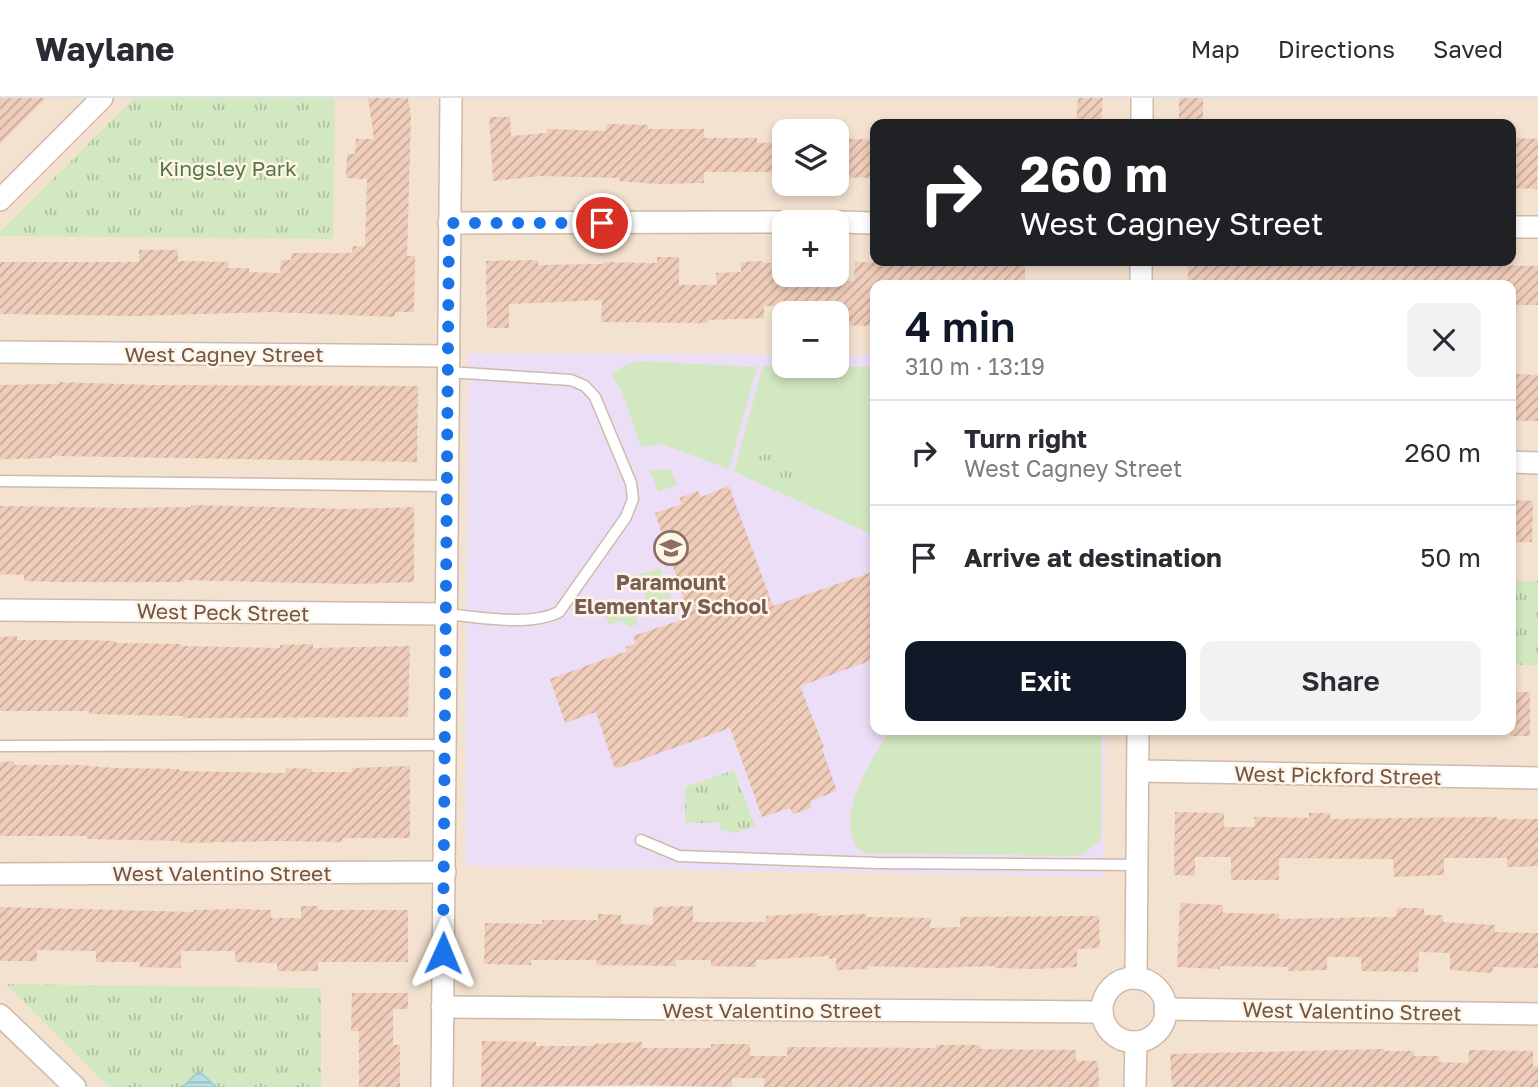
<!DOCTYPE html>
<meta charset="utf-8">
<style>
body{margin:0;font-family:"Golos Text",sans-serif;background:#f2f2f3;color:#2b2b33;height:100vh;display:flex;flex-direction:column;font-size:26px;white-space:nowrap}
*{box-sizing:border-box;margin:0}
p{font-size:23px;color:#7c7c81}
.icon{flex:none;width:38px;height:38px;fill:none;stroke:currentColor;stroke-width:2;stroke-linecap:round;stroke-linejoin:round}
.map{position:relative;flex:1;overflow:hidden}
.sheet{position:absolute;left:870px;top:182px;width:646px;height:455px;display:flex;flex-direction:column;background:#fff;border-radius:14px;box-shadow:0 4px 10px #0003}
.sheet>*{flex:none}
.banner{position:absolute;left:870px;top:21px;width:646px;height:147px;border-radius:14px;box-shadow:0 4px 10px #0003;background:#202124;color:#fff;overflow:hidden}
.fabs{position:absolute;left:772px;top:21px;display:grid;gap:14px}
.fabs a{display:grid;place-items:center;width:77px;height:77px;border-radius:14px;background:#fff;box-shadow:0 4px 10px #0003;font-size:35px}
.pin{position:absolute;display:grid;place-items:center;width:60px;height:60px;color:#fff;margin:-30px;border:4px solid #fff;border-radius:50%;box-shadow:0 2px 7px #0007}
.me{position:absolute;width:77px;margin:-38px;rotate:1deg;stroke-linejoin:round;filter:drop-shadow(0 0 5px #0008)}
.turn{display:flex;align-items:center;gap:24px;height:147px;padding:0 35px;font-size:32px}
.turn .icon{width:91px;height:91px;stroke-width:2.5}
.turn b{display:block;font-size:49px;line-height:60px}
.round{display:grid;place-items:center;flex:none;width:74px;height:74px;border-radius:14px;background:#f2f2f3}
.summary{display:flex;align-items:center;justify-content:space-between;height:119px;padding:0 35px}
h1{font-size:42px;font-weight:600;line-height:52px;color:#111827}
.primary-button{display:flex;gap:14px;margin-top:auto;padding:14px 35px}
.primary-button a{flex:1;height:80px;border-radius:14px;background:#111827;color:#fff;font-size:28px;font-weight:600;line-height:80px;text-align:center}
.primary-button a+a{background:#f2f2f3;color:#2b2b33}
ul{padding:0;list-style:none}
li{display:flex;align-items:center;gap:21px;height:105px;padding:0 35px;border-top:2px solid #e1e1e2}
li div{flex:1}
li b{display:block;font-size:26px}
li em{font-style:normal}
header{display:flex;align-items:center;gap:42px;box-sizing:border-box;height:98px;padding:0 35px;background:#fff;border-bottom:2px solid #e1e1e2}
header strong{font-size:33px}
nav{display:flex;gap:38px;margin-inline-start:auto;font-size:24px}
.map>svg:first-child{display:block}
.residential{fill:#f3e2d0;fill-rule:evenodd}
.education{fill:#eddef7}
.grass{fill:#d2e8c1}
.park{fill:url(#park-tufts)}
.water{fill:url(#water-rules);stroke:#9dcfd6;stroke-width:2}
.building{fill:url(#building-hatch)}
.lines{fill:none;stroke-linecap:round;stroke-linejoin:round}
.service-casing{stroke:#cebaab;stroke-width:13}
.minor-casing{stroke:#cebaab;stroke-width:24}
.service{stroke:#fff;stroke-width:10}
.minor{stroke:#fff;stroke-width:21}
.route{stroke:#1a73e8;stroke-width:12;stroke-dasharray:0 21.6}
.labels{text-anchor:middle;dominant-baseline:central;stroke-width:5;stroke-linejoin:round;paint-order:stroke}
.park-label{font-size:21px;fill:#547842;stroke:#fff5e7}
.street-label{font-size:21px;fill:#725649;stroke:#fff5e7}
.education-label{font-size:21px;font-weight:bold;fill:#785e54;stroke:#fff5e7}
</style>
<header>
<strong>Waylane</strong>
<nav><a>Map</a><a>Directions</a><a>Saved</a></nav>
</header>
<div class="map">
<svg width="1538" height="989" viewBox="0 0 1538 989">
<defs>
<pattern id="park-tufts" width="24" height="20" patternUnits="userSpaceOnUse" patternTransform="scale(1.75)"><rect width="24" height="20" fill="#d2e8c1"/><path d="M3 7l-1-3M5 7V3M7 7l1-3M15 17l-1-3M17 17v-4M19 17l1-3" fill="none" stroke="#afbf9f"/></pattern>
<pattern id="water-rules" width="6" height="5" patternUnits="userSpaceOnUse" patternTransform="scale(1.75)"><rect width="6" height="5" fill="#b7dfe4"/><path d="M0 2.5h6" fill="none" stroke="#99b8bb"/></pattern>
<pattern id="building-hatch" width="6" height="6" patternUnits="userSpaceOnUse" patternTransform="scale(1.75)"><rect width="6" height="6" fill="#f0cdba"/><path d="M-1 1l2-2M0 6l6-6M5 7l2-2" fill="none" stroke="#c7a999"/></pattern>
</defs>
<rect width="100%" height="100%" fill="#fcf0e1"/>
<!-- residential -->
<path class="residential" d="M0 0H1538V989H0ZM875 26H1510V163H875ZM784 33H836V86H784ZM784 124H836V177H784ZM875 187H1510V632H875ZM784 215H836V268H784Z"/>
<!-- education -->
<path class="education" d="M468 255 784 256V268H836L837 257H875V632H1105L1104 779 465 768Z"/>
<!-- grass -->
<g class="grass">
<path d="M637 263 757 269 729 371 662 346 641 349 622 294 611 276 625 267Z"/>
<path d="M763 268 875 269V438L794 401 804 380 797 363 774 353 758 359 748 380 734 373Z"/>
<path d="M663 371 671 372 677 387 658 394 650 373Z"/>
<path d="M660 470 671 500 661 501 649 508 638 477Z"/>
<path d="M629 502 638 526 629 529 619 522 609 527 602 511Z"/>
<path d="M890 632H1102L1101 741 1084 756 1078 758 864 755C827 727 873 660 890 632Z"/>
</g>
<!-- park -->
<g class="park">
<path d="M134 0H335L333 141 0 138V134Z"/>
<path d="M774 353 797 363 804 380 794 401 748 380 758 359Z"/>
<rect x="1510" y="483" width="28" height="84"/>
<path d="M734 672 755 728 734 735 726 732 722 733 719 725H685V689Z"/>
<path d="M6 886 321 890V989H109Z"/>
</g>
<!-- water -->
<path class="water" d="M199 973 216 989H183Z"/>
<!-- building -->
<g class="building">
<path d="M0 0H46L0 46Z"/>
<path d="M368 0H408L411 19 407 158H415L414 214H395V219L272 214 132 218 0 216V164H139V152H178V163L229 164 228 170H249V174L280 175 281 162H291L292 155H352L353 148 365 149 367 81 346 80 347 56H355L356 41H374Z"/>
<path d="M1078 0H1103L1101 26H1076Z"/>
<rect x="1179" y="0" width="24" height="26"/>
<path d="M489 19H510L511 38 547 35V31L606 33 607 26 648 27V31H704V40H757V45L784 44V74H704V85L657 86 619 83V80L540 78 493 83Z"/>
<path d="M1510 40 1538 41 1537 91 1510 90Z"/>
<path d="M836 41H875V80L836 79Z"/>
<path d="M657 159H679V187H717L716 175 741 174V164L762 163V165H784V177H824L825 182 854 183 855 164 1025 165V187H875V228L836 227V215H832V206L764 208V220L708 222V225L601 224 602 202 509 206V230H487L486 163 538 162V167L603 166V164L657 165Z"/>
<path d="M1188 163H1230L1344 169V168L1396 169V166L1538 168V207H1510V187H1188Z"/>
<path d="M1510 276 1538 277V323H1510Z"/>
<path d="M59 284 150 287 418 288 417 364 52 358V360L0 361V287L59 286Z"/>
<path d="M729 388 773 508 875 473V561L800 588 824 649 822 651 837 693 810 703 811 710 793 716 790 710 762 719 730 630 615 671 596 614 565 625 550 581 627 553 626 549 636 545 633 538 690 519 655 415 682 406 679 400 698 393 701 399Z"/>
<path d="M1510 402 1533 403 1532 444H1510Z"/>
<path d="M191 407 348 411 414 409V484L353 486 184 482V484H58L24 483V477L0 476V408L125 410 191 409Z"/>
<path d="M17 538V542H83L116 543V545L181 546V548L280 550V547L313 546V550L410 548 408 619 183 620V618L89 616V613H0V539Z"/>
<rect x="1510" y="594" width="20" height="44"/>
<path d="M14 663V667H81L114 670 179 671V673L286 675V670L312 671V674H352V670L410 668V740H343V744L274 743 181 745V743L87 741V738H0V664Z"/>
<path d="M1175 714 1224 715V729H1255L1254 719 1309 720V715H1330V721L1497 719V721H1538V768L1507 769V760H1444V777L1394 779 1393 761 1279 760V782H1231V759H1195V778L1174 777Z"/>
<path d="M1180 805 1223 807V815L1279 816V821L1396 819 1397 810H1424V817H1443V824L1495 827V834L1538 835V870L1493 869 1492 875 1450 872V855L1419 854 1418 874 1361 873V859H1327V872L1288 873V869L1220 868V871L1177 869Z"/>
<path d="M301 808H318V812H408V864H318V873H277V865L235 864V853H181V870L140 869V864H96V853L37 852V863H0V809L194 814V812L236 811 271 812V820H301Z"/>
<path d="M693 808V824H766V818L818 815V818L866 816V819L931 820 930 830 960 829V819L1099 818 1100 850 1077 851V869L1036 871 995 870V868L937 870 867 868 868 871 836 872V860L829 861V858L756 862V869L711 868V862H675L676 868 596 867 597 862H531V867L484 866 485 825 542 826V822H598V816L621 817V826L653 827V809Z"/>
<path d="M352 895H408V911H393V947H400V989H359V933H351Z"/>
<path d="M482 943 536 944V948H594V946L642 944V950H711V946H750V958H787V949L936 950V947H980V951L1076 952V963H1098L1099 989H764V980H732V989L640 987 481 989Z"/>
<path d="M1384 951V953H1414V958H1439V964L1468 965 1469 952 1533 953V968H1538V989H1172L1170 956Z"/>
</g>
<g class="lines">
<!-- service casing -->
<g class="service-casing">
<g id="service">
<path d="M0 383 447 388"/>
<path d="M446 516C480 519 529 529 559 514L626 419 633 401 631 385 595 299 585 288 571 282 448 274"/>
<path d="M0 648 446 647"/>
<path d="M641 742 679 758 878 765 1137 767"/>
</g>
</g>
<!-- minor casing -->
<g class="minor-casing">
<g id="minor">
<path d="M1142 26V0"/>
<path d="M0 102 102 0"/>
<path d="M836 124 875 125"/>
<path d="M449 125 784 124"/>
<path d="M1510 129H1538"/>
<path d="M1141 187V163"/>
<path d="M0 254 448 258"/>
<path d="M1510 364 1538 365"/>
<path d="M0 512 446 516"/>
<path d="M1138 673 1538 680"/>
<path d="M0 776 445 774"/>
<path d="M1136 880 1138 632"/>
<circle cx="1134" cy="912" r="32"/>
<path d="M442 909 1101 914"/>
<path d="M1165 911 1538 916"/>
<path d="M0 917 75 989"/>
<path d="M442 989 451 0"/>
<path d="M1135 989 1136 944"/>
</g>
</g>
<!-- service -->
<use href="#service" class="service"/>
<!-- minor -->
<use href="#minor" class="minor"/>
</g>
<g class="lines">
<!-- route -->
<path class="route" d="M443 855 449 125H602"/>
</g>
<!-- icons -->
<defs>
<g id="school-ring" transform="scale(1.75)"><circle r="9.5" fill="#fff5e7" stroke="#8d6e63" stroke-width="1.5"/><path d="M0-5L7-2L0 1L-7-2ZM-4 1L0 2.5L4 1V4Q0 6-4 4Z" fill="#8d6e63"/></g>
</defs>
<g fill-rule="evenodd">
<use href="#school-ring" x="671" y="450"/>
</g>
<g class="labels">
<!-- park labels -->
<g class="park-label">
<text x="228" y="70">Kingsley Park</text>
</g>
<!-- street labels -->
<g class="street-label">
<text x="224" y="256">West Cagney Street</text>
<text transform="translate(223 514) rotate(1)">West Peck Street</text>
<text transform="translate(1338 677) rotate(1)">West Pickford Street</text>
<text x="222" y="775">West Valentino Street</text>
<text x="772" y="912">West Valentino Street</text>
<text transform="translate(1352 913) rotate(1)">West Valentino Street</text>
</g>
<!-- education labels -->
<g class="education-label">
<text x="671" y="484">Paramount<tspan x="671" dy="24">Elementary School</tspan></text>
</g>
</g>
</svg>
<div class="fabs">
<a><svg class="icon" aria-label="layers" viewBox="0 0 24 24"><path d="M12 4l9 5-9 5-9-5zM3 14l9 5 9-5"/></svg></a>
<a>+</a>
<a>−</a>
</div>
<div class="pin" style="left:602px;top:125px;background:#d93025"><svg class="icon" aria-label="arrive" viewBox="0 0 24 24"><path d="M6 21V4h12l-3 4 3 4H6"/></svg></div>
<svg class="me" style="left:443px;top:855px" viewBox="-20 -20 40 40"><path d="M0-17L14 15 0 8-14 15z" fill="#1a73e8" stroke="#fff" stroke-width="4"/></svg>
<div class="banner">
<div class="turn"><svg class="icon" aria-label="right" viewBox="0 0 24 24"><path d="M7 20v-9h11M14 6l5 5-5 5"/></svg><div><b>260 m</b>West Cagney Street</div></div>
</div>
<section class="sheet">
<div class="summary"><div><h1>4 min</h1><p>310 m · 13:19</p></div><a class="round"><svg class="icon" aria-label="close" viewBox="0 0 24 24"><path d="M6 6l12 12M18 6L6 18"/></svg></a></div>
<ul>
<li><svg class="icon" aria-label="right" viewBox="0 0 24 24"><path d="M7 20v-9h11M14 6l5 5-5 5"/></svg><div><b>Turn right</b><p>West Cagney Street</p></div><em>260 m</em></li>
<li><svg class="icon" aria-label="arrive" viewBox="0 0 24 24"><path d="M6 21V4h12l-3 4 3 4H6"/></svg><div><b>Arrive at destination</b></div><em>50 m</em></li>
</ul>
<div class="primary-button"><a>Exit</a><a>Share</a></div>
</section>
</div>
